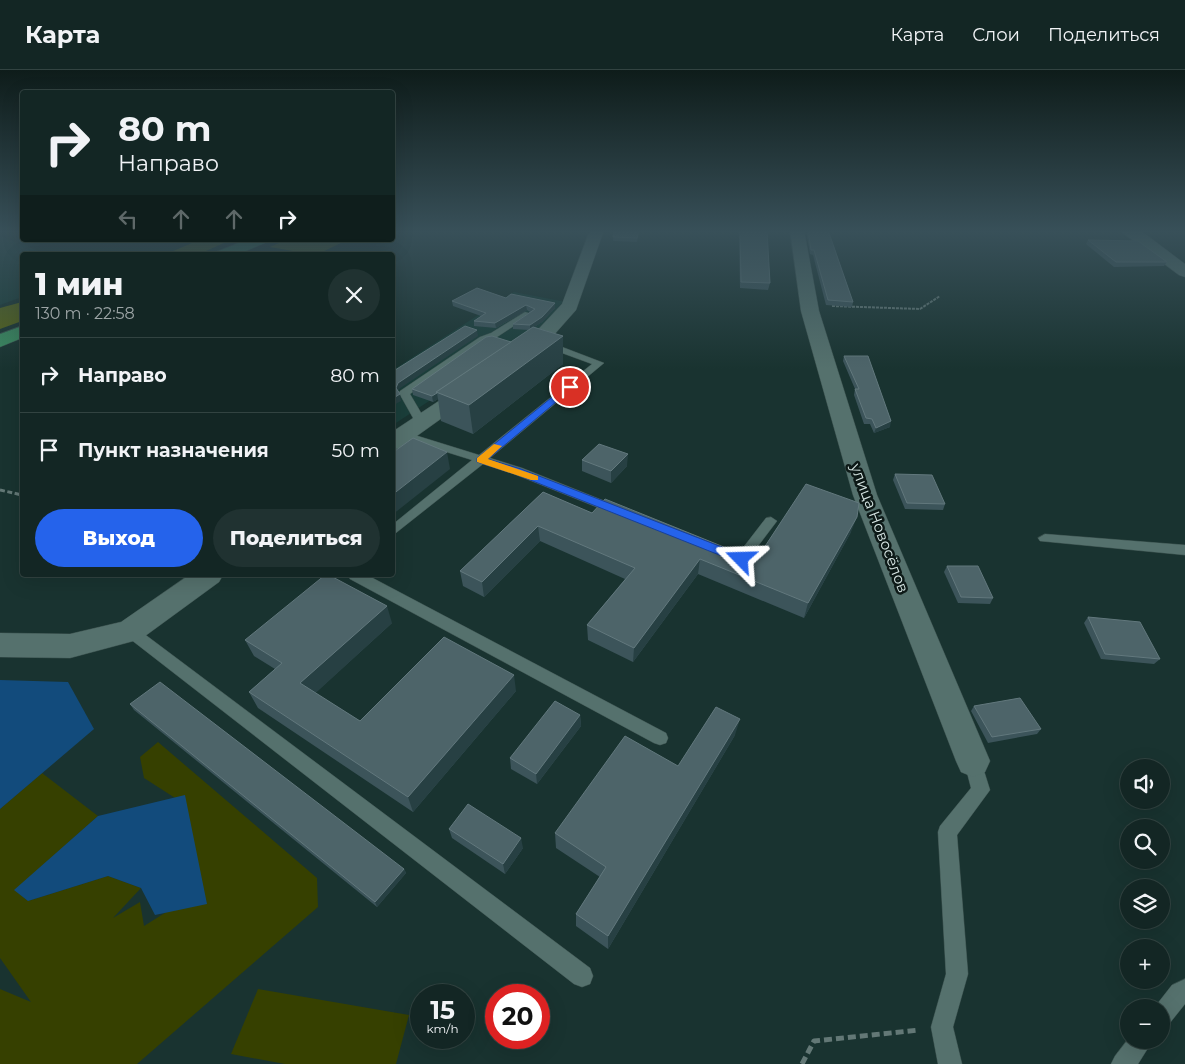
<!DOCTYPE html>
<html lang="ru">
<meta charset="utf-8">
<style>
body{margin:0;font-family:Montserrat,sans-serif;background:#203231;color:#f1f3f6;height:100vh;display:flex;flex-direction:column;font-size:19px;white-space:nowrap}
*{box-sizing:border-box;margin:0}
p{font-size:16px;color:#9da5a6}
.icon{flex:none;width:28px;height:28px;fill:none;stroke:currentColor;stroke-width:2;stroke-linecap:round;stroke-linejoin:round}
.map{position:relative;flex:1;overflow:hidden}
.side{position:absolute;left:20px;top:182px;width:375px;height:325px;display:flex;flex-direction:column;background:#132624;border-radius:5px;box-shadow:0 5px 20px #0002,0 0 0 1px #324341}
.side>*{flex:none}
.top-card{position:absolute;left:20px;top:20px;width:375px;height:152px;border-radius:5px;box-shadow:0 5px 20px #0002,0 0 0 1px #324341;background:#132624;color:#f1f3f6;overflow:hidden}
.controls{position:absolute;left:1120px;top:689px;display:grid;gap:10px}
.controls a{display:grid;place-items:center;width:50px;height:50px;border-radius:50%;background:#132624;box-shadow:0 5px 20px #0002,0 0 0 1px #324341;font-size:25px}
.speed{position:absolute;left:410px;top:914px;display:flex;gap:10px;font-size:25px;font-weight:700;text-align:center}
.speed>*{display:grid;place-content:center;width:65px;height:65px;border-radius:50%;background:#132624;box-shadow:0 5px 20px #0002,0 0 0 1px #324341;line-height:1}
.speed small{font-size:12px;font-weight:400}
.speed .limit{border:8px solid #d22;background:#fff;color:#111}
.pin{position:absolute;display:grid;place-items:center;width:42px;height:42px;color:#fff;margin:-21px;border:2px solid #fff;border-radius:50%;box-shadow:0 1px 5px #0007}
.me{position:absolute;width:55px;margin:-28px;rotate:292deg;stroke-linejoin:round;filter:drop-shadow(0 0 4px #0008)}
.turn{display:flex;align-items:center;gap:18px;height:105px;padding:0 15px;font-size:22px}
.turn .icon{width:65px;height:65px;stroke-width:2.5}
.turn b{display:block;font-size:35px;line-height:42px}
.lanes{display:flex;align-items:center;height:48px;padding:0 15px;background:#0003;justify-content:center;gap:25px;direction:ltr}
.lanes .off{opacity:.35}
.round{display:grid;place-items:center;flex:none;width:52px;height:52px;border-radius:26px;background:#203231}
.overview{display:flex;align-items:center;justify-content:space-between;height:85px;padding:0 15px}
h1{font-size:30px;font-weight:800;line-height:38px}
.primary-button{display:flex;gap:10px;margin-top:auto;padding:10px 15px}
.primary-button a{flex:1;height:58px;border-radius:30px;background:#2563eb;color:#fff;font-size:20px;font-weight:800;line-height:58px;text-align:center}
.primary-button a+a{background:#203231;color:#f1f3f6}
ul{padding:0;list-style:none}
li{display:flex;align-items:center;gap:15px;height:75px;padding:0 15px;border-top:1px solid #324341}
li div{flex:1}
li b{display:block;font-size:19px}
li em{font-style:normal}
header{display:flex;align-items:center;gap:30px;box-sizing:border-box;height:70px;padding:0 25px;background:#132624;border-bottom:1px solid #324341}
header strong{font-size:24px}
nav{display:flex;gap:28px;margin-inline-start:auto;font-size:18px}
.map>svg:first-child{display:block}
.built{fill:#1a3e3a}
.green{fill:#364000}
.forest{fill:#556316}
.water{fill:#124b7c}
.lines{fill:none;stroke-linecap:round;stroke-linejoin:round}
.service-casing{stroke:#3a504d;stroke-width:1}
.minor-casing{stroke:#3a504d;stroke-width:1}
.primary-casing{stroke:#3a504d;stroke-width:1}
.path-far2{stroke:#637876;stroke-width:2;stroke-dasharray:3 1;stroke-linecap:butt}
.path-far1{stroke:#637876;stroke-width:3;stroke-dasharray:5 2.5;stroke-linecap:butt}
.path{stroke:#637876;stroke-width:5;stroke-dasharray:8 4;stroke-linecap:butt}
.service{fill:#55716d;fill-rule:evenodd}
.minor{fill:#55716d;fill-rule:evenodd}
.primary{fill:#3a8a5f;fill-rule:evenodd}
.wall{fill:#3c545a}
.shaded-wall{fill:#274043}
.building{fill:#4d6469;stroke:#62787d}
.route{fill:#2563eb;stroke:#184099}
.slow{fill:#f59e0b}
.labels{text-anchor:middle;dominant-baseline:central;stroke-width:5;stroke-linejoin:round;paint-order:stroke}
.street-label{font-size:15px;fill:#d8e7e5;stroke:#0d1917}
</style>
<header>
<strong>Карта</strong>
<nav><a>Карта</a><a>Слои</a><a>Поделиться</a></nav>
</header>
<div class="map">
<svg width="1185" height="994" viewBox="0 0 1185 994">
<rect width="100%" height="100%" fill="#193330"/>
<!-- built -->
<g class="built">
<path d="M0 166 49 185H22V227L0 235Z"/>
<path d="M514 222 566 232 548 252 393 355V300Z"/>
</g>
<!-- green -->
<g class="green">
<path d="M158 672 317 808 318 837 137 994H0V919L31 932 0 888V739L42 703 98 746 15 820 28 831 108 806 141 818 113 848 140 832 144 856 184 831 186 735 144 708 140 687Z"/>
<path d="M258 919 409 945 396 994H285L231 984Z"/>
</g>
<!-- forest -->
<g class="forest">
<path d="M199 170 226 172 197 185H164Z"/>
<path d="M286 170H347L316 185 270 177Z"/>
<path d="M22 232V251L0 259V238Z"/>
</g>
<!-- water -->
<g class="water">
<path d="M0 610 68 612 94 659 0 739Z"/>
<path d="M185 725 207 834 155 845 141 818 108 806 28 831 14 820 98 746Z"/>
</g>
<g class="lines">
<!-- service casing -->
<g class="service-casing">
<g id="service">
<path d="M525 242 532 244 497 267 486 271 410 324 427 353 421 356 417 355 399 323 400 321 480 267 491 263Z"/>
<path d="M543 272H549L604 293 490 388 522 398 622 438 624 441 622 444H614L514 404 483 394 392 466V455L472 390 392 365V358L479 385 592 294 543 276Z"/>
<path d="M771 447 777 451 746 492C739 494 726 491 722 484L724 481 729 479 739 483 766 448Z"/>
<path d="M1045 464 1185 475V485L1040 471 1038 468Z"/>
<path d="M348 505H367L666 663 668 668 666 673 660 675 654 673 350 509Z"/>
<path d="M130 555 135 557 590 898 593 906 590 914 582 917 574 914 125 565 123 561 125 557Z"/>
<path d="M973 683 979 685 990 720 957 765 968 904 953 957 962 994H938L931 957 946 904 938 762 940 756 971 718 964 691 967 685Z"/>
<path d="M1185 909V934L1169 954 1161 957V938H1154L1172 915Z"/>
<path d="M1129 968 1153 970 1138 994H1111L1115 986Z"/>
</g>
</g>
<!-- minor casing -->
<g class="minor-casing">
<g id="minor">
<path d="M590 160H604L576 240 545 275 527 288H513L510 284 531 267 562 234Z"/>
<path d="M790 160H804L819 241 877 425 990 691 985 702 973 707 961 702 956 691 853 425 801 241Z"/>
<path d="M1119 160H1138L1144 163 1185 194V207L1179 205Z"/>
<path d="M470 313 477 315 480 319 477 323 400 378 392 380V362L463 315Z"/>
<path d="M189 505H223L219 512 141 569 70 588 0 587V563L70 564 121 552Z"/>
</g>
</g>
<!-- primary casing -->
<g class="primary-casing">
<g id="primary">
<path d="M246 170H268L265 173 236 185H214L216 182Z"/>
<path d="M22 256V268L0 277V264Z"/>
</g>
</g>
<!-- path-far2 -->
<path class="path-far2" d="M832 236 920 239 940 226"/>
<!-- path-far1 -->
<path class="path-far1" d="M0 420 22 425"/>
<!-- path -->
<path class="path" d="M802 994 814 971 919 960"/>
<!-- service -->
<use href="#service" class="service"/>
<!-- minor -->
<use href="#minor" class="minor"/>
<!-- primary -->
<use href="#primary" class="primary"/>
</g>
<!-- wall -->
<g class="wall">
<path d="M614 160H639L637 172 613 171Z"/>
<path d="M739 160H767L770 213 768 220 740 218Z"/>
<path d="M806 160H828L853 232 852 237 826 235 813 185 810 184Z"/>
<path d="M1088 170 1167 192 1164 196 1114 197 1086 174Z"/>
<path d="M506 228 555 238 542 252 534 257 563 266V294L473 364 441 351 438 329 433 332 413 325 412 319 511 272 529 260 513 259V254L530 242 527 240 496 258 474 256V251L481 246 453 236 452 231Z"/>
<path d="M844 286 890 357 874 363 870 354H864L854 325 855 319 843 291Z"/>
<path d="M582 390 627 396 611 413 582 401Z"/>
<path d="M895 404 945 434 943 440 905 439 893 410Z"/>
<path d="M543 422 592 443 756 490 851 462 804 548 698 504 633 592 588 570 587 555 625 509 540 471 484 527 463 516 460 501Z"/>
<path d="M947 496 993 528 990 534 958 533 944 502Z"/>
<path d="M1088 547 1160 589 1154 594 1101 589 1084 553Z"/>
<path d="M392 553 315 623 360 651 516 621 413 742 258 638 249 622 275 599 254 586 245 570Z"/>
<path d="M130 634 404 799 406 803 377 837 134 640Z"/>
<path d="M974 636 1041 659 1037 664 988 673 971 641Z"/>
<path d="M580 645 581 656 537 714 511 699 510 688Z"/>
<path d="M735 665 608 879 576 856V844L600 807 556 778 555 763Z"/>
<path d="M449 759 523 778 505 804 452 768Z"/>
</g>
<!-- shaded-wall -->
<g class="shaded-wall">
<path d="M555 233V238L542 252 530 260V255Z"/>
<path d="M526 235 527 240 496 258 495 253Z"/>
<path d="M477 260 478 266 399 319 397 324 396 318 398 313Z"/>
<path d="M563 266V294L473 364 469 335Z"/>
<path d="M437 323 438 329 433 332 432 326Z"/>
<path d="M400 324 401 331 392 336V329Z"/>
<path d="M891 351 890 357 874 363 876 358Z"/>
<path d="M447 382 450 399 392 445V425Z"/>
<path d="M628 384 627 396 611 413V401Z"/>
<path d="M857 447 851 462 804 548 808 533Z"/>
<path d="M538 456 540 471 484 527 482 512Z"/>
<path d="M700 489 698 504 633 592 634 578Z"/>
<path d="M387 536 392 553 308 630 300 613Z"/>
<path d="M514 605 516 621 413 742 408 727Z"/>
<path d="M580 645 581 656 537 714 536 704Z"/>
<path d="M740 649 735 665 608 879V866Z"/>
<path d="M521 768 523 778 505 804 503 794Z"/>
<path d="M404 799 406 803 377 837 375 832Z"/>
</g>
<!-- building -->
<g class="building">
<path d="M614 160H639L637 168 613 167Z"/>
<path d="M740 160H767L770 213 741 212Z"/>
<path d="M808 160H828L853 232 828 230 814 180H811Z"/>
<path d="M1088 170 1138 171 1167 192H1116Z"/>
<path d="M477 218 506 228 511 224 555 233 542 247 530 255 513 254 535 239 526 235 495 253 474 251 486 243 452 231Z"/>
<path d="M465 256 477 260 398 313 396 318 400 324 392 329V302Z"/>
<path d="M533 257 563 266 469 335 436 322Z"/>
<path d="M492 266 511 272 436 322 437 323 432 326 412 319 486 267Z"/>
<path d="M844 286H868L891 351 876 358 872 349 866 348 855 319H859Z"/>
<path d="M413 368 447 382 392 425V383Z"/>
<path d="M599 374 628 384 611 401 582 390Z"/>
<path d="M895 404 932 405 945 434 907 433Z"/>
<path d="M806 414 859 433 857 447 808 533 700 489 634 578 587 555 635 498 538 456 482 512 460 501 543 422 592 443 605 429 756 490Z"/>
<path d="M947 496H978L993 528 961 527Z"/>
<path d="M325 505H329L387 536 300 613 360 651 444 567 514 605 408 727 249 622 282 593 245 570Z"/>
<path d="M1088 547 1140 552 1160 589 1105 584Z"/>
<path d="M160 612 404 799 375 832 130 634Z"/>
<path d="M1020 628 1041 659 992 667 974 636Z"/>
<path d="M555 631 580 645 536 704 510 688Z"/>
<path d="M716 637 740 649 608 866 576 844 606 797 555 763 625 666 678 696Z"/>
<path d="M468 734 521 768 503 794 449 759Z"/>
</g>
<!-- sky -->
<linearGradient id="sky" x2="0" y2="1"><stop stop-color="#0e1c1a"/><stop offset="0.54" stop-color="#385059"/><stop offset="1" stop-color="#385059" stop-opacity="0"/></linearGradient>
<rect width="1185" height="299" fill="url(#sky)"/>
<!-- route -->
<path class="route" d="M567 315 574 317 488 389 521 399 745 486V492H737L515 404 477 392V388Z"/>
<!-- slow -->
<path class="slow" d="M494 374 502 376 488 389 538 406V410H531L477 392V388Z"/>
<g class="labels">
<!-- street labels -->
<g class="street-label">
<text transform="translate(880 458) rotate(69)">улица Новосёлов</text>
</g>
</g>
</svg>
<div class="controls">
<a><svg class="icon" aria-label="sound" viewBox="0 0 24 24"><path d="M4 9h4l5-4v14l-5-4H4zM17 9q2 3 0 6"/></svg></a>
<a><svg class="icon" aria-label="search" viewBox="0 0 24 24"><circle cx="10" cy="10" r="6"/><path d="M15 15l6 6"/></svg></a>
<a><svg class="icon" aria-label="layers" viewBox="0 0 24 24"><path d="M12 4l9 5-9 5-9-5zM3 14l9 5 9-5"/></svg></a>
<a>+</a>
<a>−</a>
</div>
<div class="speed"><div>15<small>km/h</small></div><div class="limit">20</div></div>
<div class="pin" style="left:570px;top:317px;background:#d93025"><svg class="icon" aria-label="arrive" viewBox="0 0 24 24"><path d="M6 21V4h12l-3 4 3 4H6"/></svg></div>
<svg class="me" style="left:741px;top:489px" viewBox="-20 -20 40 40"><path d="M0-17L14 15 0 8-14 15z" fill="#2563eb" stroke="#fff" stroke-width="4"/></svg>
<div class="top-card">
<div class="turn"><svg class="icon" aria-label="right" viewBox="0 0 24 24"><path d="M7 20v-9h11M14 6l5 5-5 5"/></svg><div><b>80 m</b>Направо</div></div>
<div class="lanes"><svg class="icon off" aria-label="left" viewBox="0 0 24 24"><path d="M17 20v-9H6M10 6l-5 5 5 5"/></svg><svg class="icon off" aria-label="ahead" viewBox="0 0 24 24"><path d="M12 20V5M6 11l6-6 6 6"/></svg><svg class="icon off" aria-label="ahead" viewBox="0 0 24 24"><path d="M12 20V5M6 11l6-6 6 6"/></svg><svg class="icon" aria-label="right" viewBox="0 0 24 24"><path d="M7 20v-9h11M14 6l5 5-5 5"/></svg></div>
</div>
<section class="side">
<div class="overview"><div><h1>1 мин</h1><p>130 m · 22:58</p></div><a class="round"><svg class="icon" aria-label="close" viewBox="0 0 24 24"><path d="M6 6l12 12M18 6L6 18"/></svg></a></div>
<ul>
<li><svg class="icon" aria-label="right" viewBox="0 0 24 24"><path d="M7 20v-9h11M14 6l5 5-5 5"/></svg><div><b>Направо</b></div><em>80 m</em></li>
<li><svg class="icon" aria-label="arrive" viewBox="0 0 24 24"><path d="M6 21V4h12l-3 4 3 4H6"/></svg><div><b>Пункт назначения</b></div><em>50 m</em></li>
</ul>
<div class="primary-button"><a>Выход</a><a>Поделиться</a></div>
</section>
</div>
